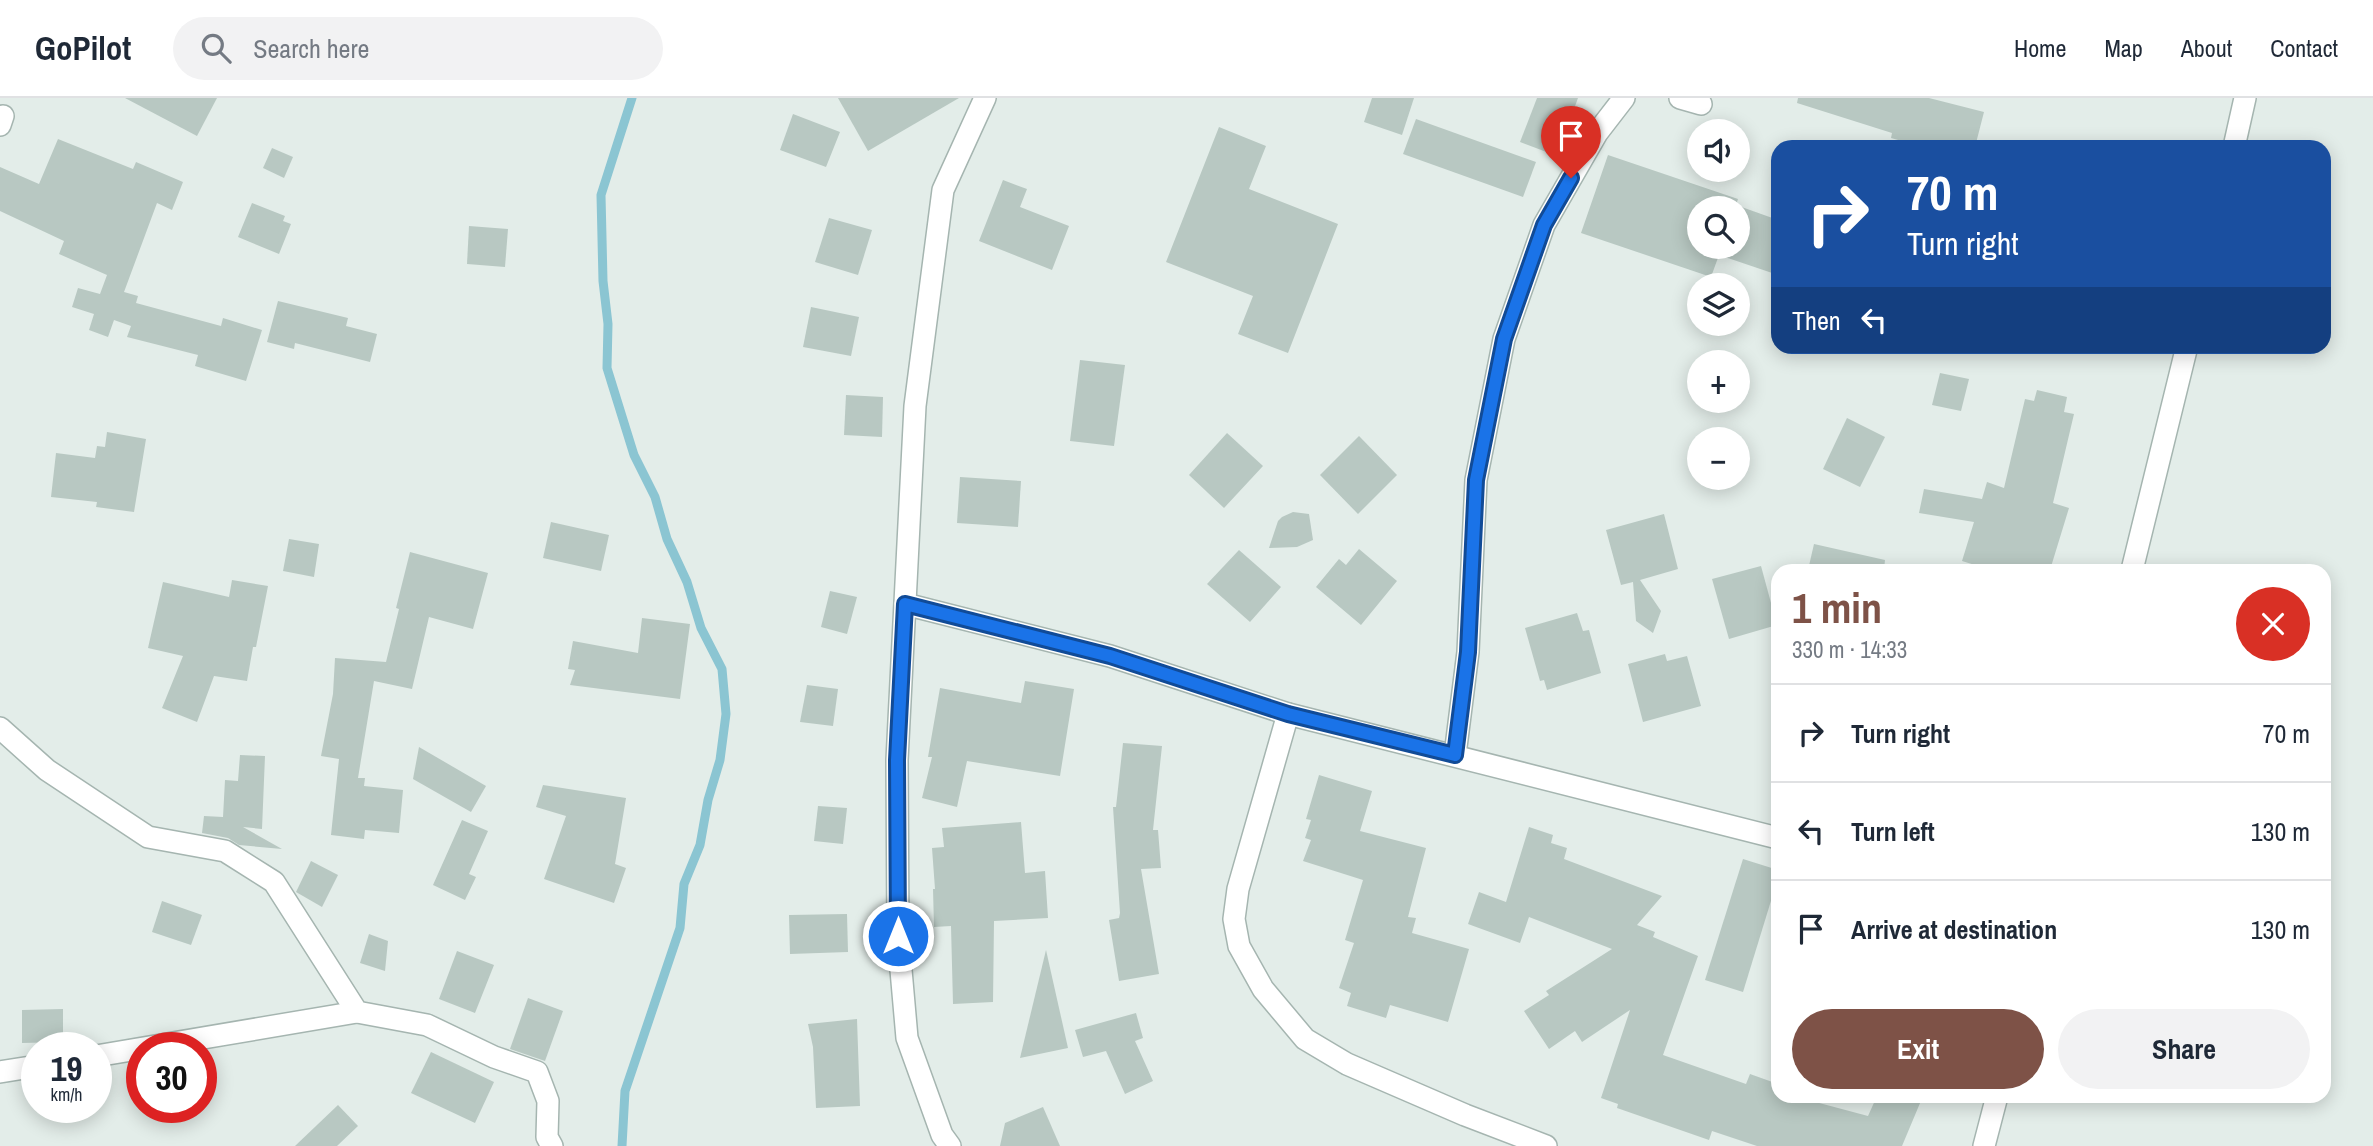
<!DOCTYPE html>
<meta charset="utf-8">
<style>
body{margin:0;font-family:"Archivo Narrow",sans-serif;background:#f2f2f3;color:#1f2937;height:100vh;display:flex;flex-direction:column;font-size:26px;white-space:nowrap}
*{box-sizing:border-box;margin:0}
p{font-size:23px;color:#747a83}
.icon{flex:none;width:38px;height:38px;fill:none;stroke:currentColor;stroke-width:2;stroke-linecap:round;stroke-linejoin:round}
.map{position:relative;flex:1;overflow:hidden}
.sheet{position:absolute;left:1771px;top:466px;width:560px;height:539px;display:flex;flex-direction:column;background:#fff;border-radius:21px;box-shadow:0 4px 18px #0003}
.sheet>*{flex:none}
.hud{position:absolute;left:1771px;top:42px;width:560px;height:214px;border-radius:21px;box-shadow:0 4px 18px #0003;background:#1a4fa0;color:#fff;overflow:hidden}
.buttons{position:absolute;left:1687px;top:21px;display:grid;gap:14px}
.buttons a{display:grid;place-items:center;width:63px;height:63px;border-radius:50%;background:#fff;box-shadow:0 4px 18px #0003;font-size:35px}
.speed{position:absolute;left:21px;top:934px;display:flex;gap:14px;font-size:35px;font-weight:700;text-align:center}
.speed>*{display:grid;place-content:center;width:91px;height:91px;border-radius:50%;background:#fff;box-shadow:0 4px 18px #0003;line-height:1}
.speed small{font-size:18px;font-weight:400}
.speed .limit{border:10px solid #d22;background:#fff;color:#111}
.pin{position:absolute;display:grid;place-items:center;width:60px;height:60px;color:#fff;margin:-72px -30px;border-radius:50% 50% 50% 0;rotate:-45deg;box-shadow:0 0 7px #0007}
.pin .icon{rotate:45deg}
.me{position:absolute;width:77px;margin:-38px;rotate:0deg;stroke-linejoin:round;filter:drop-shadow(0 0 5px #0008)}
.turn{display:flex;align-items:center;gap:24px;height:147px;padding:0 21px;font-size:32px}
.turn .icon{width:91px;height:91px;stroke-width:2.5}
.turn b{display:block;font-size:49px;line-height:60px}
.then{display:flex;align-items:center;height:66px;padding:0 21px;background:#0003;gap:14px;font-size:26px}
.round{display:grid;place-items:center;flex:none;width:74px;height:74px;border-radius:37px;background:#f2f2f3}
.overview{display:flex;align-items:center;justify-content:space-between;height:119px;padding:0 21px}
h1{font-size:42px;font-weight:700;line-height:52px;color:#7e5247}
.cta{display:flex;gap:14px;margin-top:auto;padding:14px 21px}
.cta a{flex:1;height:80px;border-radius:42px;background:#7e5247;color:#fff;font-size:28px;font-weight:700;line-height:80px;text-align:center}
.cta a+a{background:#f2f2f3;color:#1f2937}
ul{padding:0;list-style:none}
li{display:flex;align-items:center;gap:21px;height:98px;padding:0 21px;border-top:2px solid #e0e1e3}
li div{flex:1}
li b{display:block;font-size:26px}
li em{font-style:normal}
header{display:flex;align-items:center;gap:42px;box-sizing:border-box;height:98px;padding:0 35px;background:#fff;border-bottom:2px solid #e0e1e3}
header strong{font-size:33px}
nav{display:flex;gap:38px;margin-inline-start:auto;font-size:24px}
.search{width:490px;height:63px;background:#f2f2f3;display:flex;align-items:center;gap:18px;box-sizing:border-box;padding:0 24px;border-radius:38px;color:#747a83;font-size:26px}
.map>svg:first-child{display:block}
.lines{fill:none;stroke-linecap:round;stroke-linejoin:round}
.stream{stroke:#8bc5d2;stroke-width:9}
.building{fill:#b8c8c2;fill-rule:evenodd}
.minor-casing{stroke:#a5b5b0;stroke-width:24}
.minor{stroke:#fff;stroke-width:21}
.route-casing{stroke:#114b97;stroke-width:18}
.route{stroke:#1a73e8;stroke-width:12}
</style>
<header>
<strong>GoPilot</strong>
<div class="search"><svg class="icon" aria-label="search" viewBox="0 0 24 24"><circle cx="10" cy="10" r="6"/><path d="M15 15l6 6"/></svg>Search here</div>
<nav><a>Home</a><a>Map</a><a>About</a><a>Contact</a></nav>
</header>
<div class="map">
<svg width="2373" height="1048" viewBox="0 0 2373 1048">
<rect width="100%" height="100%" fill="#e3ede9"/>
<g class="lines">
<!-- stream -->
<path class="stream" d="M622 1048 625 993 680 830 684 786 700 747 708 702 720 662 726 616 722 571 701 530 687 484 667 441 655 399 634 357 607 270 608 226 603 183 601 97 632 0"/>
</g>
<!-- building -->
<g class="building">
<path d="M125 0H217L197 38Z"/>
<path d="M838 0H959L868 53Z"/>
<path d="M1372 0H1414L1402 37 1364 24Z"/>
<path d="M1537 0H1578L1557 58 1520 44Z"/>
<path d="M1798 0H1929L1984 14 1975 49H1923L1891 40 1892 35 1797 5Z"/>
<path d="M793 16 840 34 826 69 780 52Z"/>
<path d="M1416 21 1536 64 1523 99 1403 56Z"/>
<path d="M1219 29 1266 48 1249 91 1338 126 1288 255 1238 236 1253 198 1166 164Z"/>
<path d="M58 41 133 71 136 64 183 84 172 112 157 105 124 194 138 198 136 205 221 228 223 220 262 232 246 283 195 268 198 257 127 239 131 228 114 222 108 239 89 232 94 216 72 209 78 190 100 196 107 177 59 156 64 143 0 113V69L39 86Z"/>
<path d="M272 50 293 59 284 80 263 70Z"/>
<path d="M1608 57 1738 101 1736 107 1778 122V177L1719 157 1711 179 1581 135ZM1699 110H1738V149H1699Z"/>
<path d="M1003 82 1027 91 1020 109 1069 128 1052 172 979 143Z"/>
<path d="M252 105 285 118 283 123 291 126 279 156 238 139Z"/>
<path d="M829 120 872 132 858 177 815 164Z"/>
<path d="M469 128 508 131 505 169 467 166Z"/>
<path d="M278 203 348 220 346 228 377 236 370 264 295 245 294 251 267 244Z"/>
<path d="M811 209 859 219 851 258 803 249Z"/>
<path d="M1080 262 1125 267 1114 348 1070 343Z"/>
<path d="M1940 275 1969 281 1961 313 1932 307Z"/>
<path d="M2037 292 2067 299 2064 314 2074 316 2053 405 2069 410 2050 472H1991L1962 463 1974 424 1919 415 1924 391 1982 401 1987 384 2004 390 2025 301 2034 303Z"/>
<path d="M846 297 883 299 882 339 844 337Z"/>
<path d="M1847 320 1885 339 1860 389 1823 371Z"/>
<path d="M107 334 146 341 134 414 96 409 97 404 51 399 56 355 95 360 97 348 105 349Z"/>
<path d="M1227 335 1263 368 1224 410 1189 377Z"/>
<path d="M1359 338 1397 377 1358 416 1320 377Z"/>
<path d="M960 379 1021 383 1018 429 957 425Z"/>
<path d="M1293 414 1309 416 1313 442 1297 449 1269 450 1278 423 1282 419Z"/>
<path d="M1664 416 1678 471 1640 482 1661 513 1653 535 1636 523 1633 484 1621 487 1606 432Z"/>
<path d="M551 424 609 437 601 473 543 460Z"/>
<path d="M289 441 319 446 314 479 283 473Z"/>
<path d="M1814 446 1885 462 1884 472H1808Z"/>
<path d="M1359 451 1397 483 1361 527 1316 489 1339 461 1346 467Z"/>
<path d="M1239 452 1281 489 1250 524 1207 486Z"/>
<path d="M410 454 488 475 473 531 429 519 412 591 374 583 358 680H365L364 688 403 692 399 735 365 732 364 741 331 737 339 661 321 658 333 596 335 560 386 564 399 511 396 510Z"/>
<path d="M1761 468 1777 527 1729 541 1712 481Z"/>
<path d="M232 482 268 488 256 549H253L247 583 214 578 197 624 162 610 183 558 148 550 163 484 229 499Z"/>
<path d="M830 493 857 499 847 536 821 529Z"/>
<path d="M1577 515 1583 533 1589 532 1601 575 1547 592 1544 582 1540 583 1525 530Z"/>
<path d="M642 520 690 526 680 601 570 587 575 572 568 571 573 543 638 555Z"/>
<path d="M1665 556 1667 563 1687 558 1701 608 1643 624 1628 566Z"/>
<path d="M1025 583 1074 591 1060 678 967 663 957 709 922 700 932 659H928L940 590 1021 605Z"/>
<path d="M807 587 838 591 833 628 800 624Z"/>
<path d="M1123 645 1162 648 1153 732H1158L1161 770 1141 771 1159 876 1119 883 1109 822 1119 820 1120 815 1113 709H1116Z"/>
<path d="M419 649 486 688 471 714 413 681Z"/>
<path d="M240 657 265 658 262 731 243 729 282 751 239 747 228 740 202 735 204 718 223 719 225 682 238 683Z"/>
<path d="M1319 677 1372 693 1360 733 1426 750 1408 819 1416 820 1412 835 1469 851 1448 924 1390 907 1386 920 1347 908 1351 895 1339 890 1354 845 1345 842 1363 782 1303 763 1311 742 1305 740 1311 722 1306 721Z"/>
<path d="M543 687 626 700 615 766 626 770 614 805 544 781 566 718 536 709Z"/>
<path d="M818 708 847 710 843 746 814 743Z"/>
<path d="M462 722 488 733 469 776 476 779 465 802 433 787Z"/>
<path d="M1021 724 1025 775 1045 773 1048 820 994 823 993 904 953 906 951 828 934 829 933 791H935L932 750 944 749 942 730Z"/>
<path d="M1529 729 1553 737 1551 745 1567 750 1564 761 1662 798 1637 827 1655 834 1653 839 1698 858 1663 957 1746 986 1750 976 1778 986V998H1793L1868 1018 1877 998H1923L1902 1048H1757L1712 1033 1709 1042 1617 1010 1618 1006 1601 1000 1630 912 1582 944 1575 933 1549 951 1524 913 1549 897 1546 893 1612 851 1529 819 1520 845 1468 826 1479 794 1506 804Z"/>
<path d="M1743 761 1778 772V780L1743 894 1705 882Z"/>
<path d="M311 763 338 777 322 809 296 794Z"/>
<path d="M162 803 202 817 191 847 152 834Z"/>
<path d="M847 816 848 854 790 856 789 817Z"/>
<path d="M369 836 388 843 385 873 360 865Z"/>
<path d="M1046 852 1068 950 1020 960Z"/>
<path d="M457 853 494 867 475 915 439 901Z"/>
<path d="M528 900 563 913 545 963 510 951Z"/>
<path d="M63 911V944L22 945V912Z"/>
<path d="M1136 915 1143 940 1135 943 1153 983 1125 996 1106 953 1083 959 1075 932Z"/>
<path d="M857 921 860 1008 816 1010 813 949 808 926Z"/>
<path d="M431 954 494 984 475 1025 411 995Z"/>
<path d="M338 1007 358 1028 337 1048H295Z"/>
<path d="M1043 1009 1060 1048H1000L1005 1025Z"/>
</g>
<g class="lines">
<!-- minor casing -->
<g class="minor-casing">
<g id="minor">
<path d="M1680 0 1701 6"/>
<path d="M0 27 3 18"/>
<path d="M2234 49 2245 0"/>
<path d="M2132 472 2187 248"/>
<path d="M905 506 1110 558 1288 616 1778 740"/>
<path d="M1288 616 1238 791 1234 821 1239 848 1263 891 1305 941 1347 966 1465 1017 1546 1048"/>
<path d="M0 630 47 672 148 739 225 753 274 784 357 914 427 927 494 959 537 974 548 1003 547 1039 552 1048"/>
<path d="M1455 657 1468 554 1476 382 1504 241 1544 127 1597 35 1624 0"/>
<path d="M96 958 357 914"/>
<path d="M0 974 37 968"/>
<path d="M950 1048 942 1037 907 940 898 838 897 662 915 308 943 92 985 0"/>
<path d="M1984 1048 1997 998"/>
</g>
</g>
<!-- minor -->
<use href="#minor" class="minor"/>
</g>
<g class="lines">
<!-- route casing -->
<g class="route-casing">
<path id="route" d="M898 838 897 662 905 506 1110 558 1288 616 1455 657 1468 554 1476 382 1504 241 1544 127 1571 80"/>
</g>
<!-- route -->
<use href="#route" class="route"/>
</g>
</svg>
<div class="buttons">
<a><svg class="icon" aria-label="sound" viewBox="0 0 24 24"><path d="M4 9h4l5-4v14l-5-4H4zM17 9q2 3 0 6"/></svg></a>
<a><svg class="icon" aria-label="search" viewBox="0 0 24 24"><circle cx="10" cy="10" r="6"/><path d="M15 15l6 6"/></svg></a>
<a><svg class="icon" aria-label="layers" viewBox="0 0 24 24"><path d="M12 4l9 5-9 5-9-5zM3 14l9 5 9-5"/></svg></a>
<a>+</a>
<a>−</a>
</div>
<div class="speed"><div>19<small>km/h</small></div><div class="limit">30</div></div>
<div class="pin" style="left:1571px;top:80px;background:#d93025"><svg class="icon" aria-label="arrive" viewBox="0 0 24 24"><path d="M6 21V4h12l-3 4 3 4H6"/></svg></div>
<svg class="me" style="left:898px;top:838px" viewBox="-20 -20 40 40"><circle r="17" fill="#1a73e8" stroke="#fff" stroke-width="3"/><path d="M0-11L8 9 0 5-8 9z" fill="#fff"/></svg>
<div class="hud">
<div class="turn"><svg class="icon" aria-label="right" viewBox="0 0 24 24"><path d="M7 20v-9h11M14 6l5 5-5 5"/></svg><div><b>70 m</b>Turn right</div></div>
<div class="then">Then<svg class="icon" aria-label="left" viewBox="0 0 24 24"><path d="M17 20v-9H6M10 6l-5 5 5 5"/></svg></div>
</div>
<section class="sheet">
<div class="overview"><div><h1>1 min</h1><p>330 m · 14:33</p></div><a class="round" style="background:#d93025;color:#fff"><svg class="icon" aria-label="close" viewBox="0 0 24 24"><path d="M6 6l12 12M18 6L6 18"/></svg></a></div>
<ul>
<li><svg class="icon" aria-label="right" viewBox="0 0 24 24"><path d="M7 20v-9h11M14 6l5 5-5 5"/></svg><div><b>Turn right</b></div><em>70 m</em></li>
<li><svg class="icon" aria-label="left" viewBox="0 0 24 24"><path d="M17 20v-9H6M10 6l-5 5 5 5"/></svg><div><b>Turn left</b></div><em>130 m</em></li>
<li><svg class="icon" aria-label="arrive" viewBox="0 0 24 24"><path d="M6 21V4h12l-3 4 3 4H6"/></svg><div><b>Arrive at destination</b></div><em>130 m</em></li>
</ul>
<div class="cta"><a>Exit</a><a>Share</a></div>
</section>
</div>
